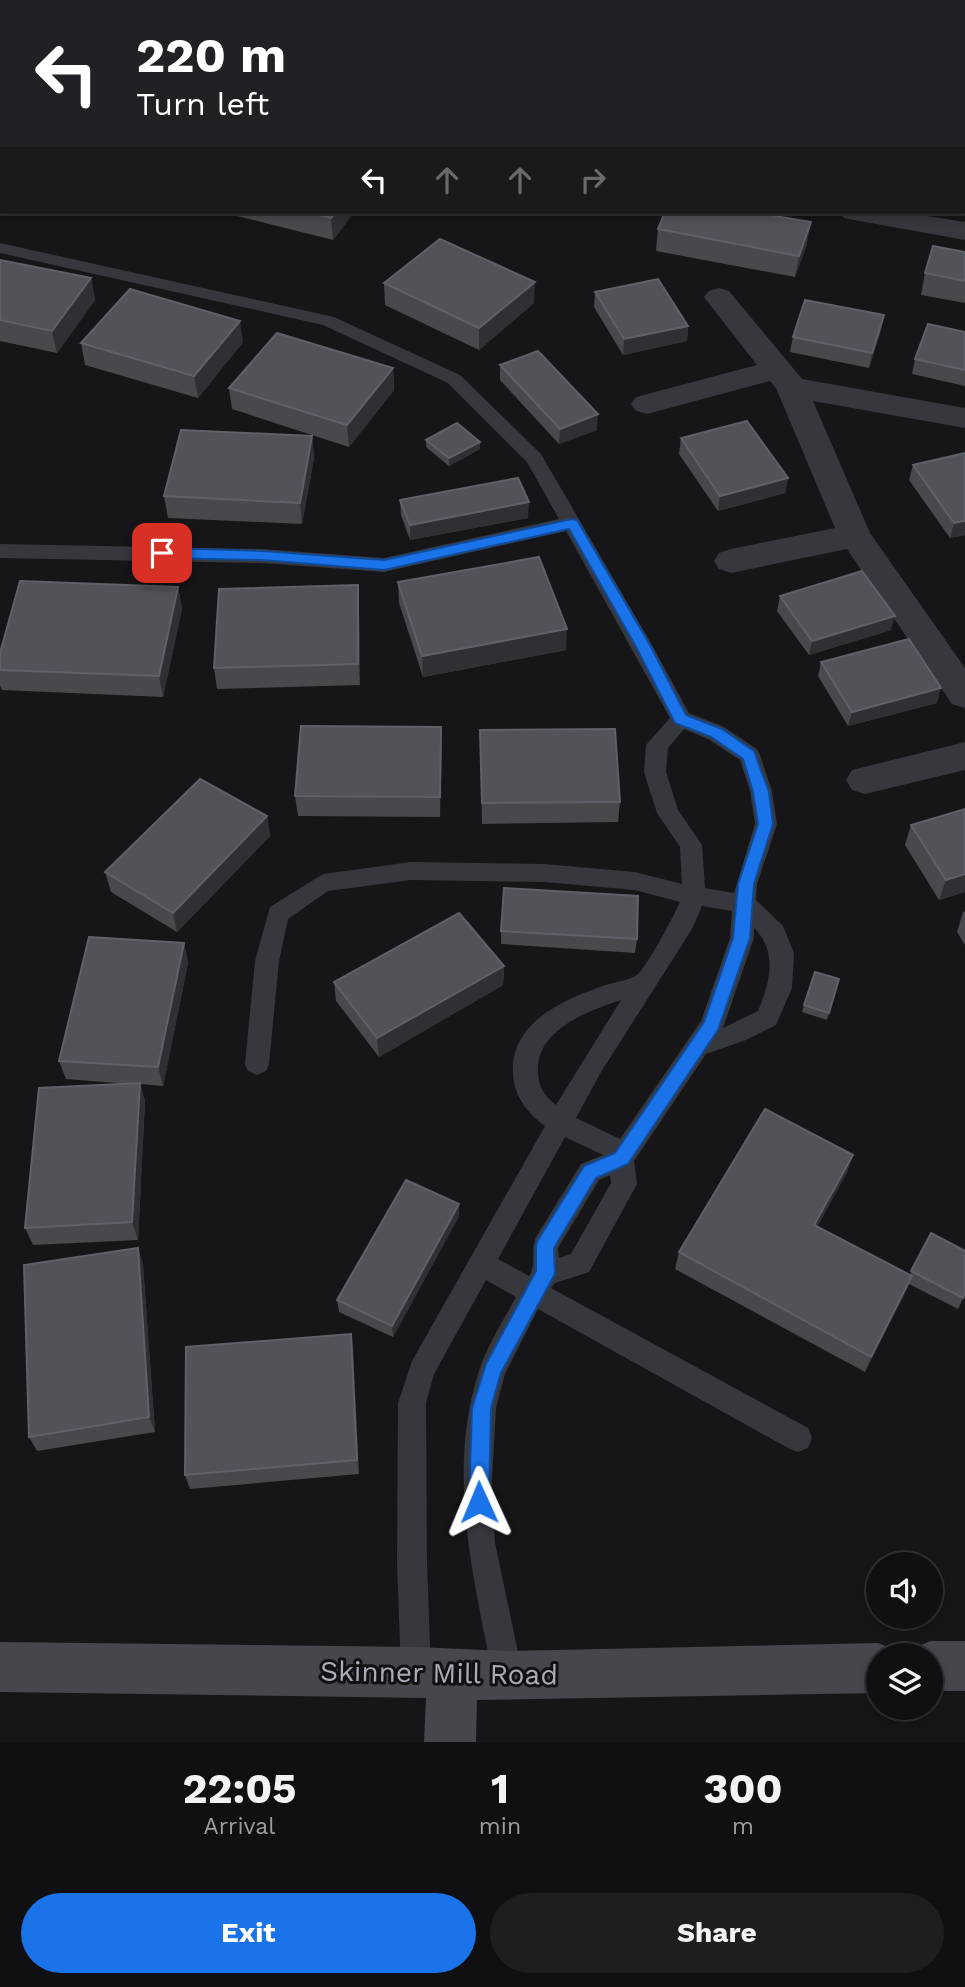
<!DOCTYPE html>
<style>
body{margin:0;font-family:"Work Sans",sans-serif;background:#1e1e20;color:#f1f3f6;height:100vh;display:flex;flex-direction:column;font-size:26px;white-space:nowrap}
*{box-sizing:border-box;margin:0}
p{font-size:23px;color:#9c9d9f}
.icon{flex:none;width:38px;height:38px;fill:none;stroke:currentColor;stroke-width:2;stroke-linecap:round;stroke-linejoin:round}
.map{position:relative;height:1742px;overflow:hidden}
.sheet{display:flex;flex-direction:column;background:#101012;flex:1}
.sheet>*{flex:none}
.top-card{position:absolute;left:0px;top:0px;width:966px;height:214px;box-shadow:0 4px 10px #0003,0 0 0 2px #303032;background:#202124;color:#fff;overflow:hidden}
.controls{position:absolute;left:866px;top:1552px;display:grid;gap:14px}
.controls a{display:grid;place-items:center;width:77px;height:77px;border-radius:50%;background:#101012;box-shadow:0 4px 10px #0003,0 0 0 2px #303032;font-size:35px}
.pin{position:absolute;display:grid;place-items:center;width:60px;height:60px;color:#fff;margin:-30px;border-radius:14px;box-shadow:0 4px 10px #0006}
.me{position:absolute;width:77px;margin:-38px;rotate:359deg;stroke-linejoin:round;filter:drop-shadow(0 0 5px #0008)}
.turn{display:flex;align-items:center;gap:24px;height:147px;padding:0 21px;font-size:32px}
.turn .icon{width:91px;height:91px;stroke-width:2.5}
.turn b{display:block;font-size:49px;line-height:60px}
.lanes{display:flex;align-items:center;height:66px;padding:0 21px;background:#0003;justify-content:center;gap:35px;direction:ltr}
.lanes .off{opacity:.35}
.eta{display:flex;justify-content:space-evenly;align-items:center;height:119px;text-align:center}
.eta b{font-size:42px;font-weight:700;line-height:49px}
.primary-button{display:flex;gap:14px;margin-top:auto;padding:14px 21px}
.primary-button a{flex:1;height:80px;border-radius:42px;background:#1a73e8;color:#fff;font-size:28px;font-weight:700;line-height:80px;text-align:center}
.primary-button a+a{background:#1e1e20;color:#f1f3f6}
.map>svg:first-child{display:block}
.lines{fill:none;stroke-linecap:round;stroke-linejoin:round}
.lane{fill:#37383d;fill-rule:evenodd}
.street{fill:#37383d;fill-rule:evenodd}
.secondary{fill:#45474d;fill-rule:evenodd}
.wall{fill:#47494d}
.shaded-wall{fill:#2f3033}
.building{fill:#525359;stroke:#5f6168;stroke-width:2}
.route{fill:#1a73e8;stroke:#114b97;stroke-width:2}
.labels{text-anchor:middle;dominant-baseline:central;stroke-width:6;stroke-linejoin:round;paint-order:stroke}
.near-street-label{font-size:28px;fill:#a8adb8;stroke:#111113}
</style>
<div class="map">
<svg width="965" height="1742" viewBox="0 0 965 1742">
<rect width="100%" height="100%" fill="#161618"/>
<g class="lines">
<!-- lane -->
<path class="lane" d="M0 243 334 317 460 375 541 454 652 645 689 713 724 727 757 749 760 755 772 791 777 824 757 884 756 900 783 926 794 953 792 988 779 1018 776 1025 746 1040 706 1054 634 1161 637 1184 589 1272 555 1283 551 1288 808 1428 812 1438 808 1448 798 1452 788 1448 538 1309 505 1374 496 1408 492 1481 495 1543 523 1676 519 1687 508 1691 497 1687 493 1676C473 1577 447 1473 478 1374 486 1347 503 1321 516 1297L486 1280 434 1374 426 1403 427 1562 431 1672 427 1683 416 1687 405 1683 401 1672 397 1562 398 1403 412 1361 545 1126C527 1113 514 1096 513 1073 510 1022 566 998 606 985 615 982 630 980 637 975 646 968 675 914 680 902L635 890 544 882 411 880 328 891 288 919 279 961 269 1064 266 1071 257 1075 248 1071 245 1064 255 961 270 907 323 874 411 862 544 864 635 872 682 884 680 847 657 813 644 772 646 745 670 718 566 531 384 572 262 563 0 558V544L262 549 384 558 559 519 527 462 448 383 323 325 0 253ZM684 729 708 739 740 760 750 791 755 824 734 893 705 888 702 845 678 810 666 772 668 748ZM702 906 732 911 730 938 701 1021 620 1139 576 1118 601 1072 692 929ZM754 928C778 951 770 983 758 1011L723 1028 754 938ZM621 1000 556 1105C545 1096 539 1089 538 1074 534 1031 587 1011 621 1000ZM565 1137 603 1155 581 1164 536 1237C530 1250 537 1265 529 1276L498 1259ZM610 1175 611 1183 571 1254 559 1258 558 1248 599 1180Z"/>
<!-- street -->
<g class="street">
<rect x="0" y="84" width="2" height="16"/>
<path d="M840 212H902L965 222V240L854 220 844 218Z"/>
<path d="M719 288 729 291 802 379 965 408V428L813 401 870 533 965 668V708L952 704 847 549 731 573 719 569 714 561 719 553 731 549 835 528 776 388 770 381 647 414 636 411 631 404 636 397 757 365 704 297 709 291Z"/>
<path d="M965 742V770L865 794 852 790 846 780 852 770Z"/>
</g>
<!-- secondary -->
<g class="secondary">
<path d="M931 1641H965V1691H931V1656H910L913 1648Z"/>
<path d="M0 1642 416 1647 508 1651 878 1643 896 1650 898 1656H878V1693L477 1700 476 1742H424L426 1698 0 1692Z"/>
</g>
</g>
<!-- wall -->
<g class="wall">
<path d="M0 108 2 109V155L0 154Z"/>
<path d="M221 212H354L333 240Z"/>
<path d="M658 229 807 244 795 277 656 251Z"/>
<path d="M965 252V303L921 295 925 273Z"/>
<path d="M0 260 91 278 95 300 57 353 0 341Z"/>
<path d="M384 283 534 303 479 350 385 305Z"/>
<path d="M595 292 688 326 687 341 623 355 594 307Z"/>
<path d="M884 315 881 330 869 368 790 352 793 337Z"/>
<path d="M965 332V386L912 374 915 359Z"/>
<path d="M243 342 198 398 85 365 81 343Z"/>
<path d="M500 365 597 430 559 444 500 380Z"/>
<path d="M393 368 394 390 349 447 232 409 229 388Z"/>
<path d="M312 436 314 458 302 524 168 518 164 496Z"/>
<path d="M681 438 788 478 785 493 718 511 679 454Z"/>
<path d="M426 440 480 442V449L449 466 426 447Z"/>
<path d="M965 453V535L950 538 909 480 913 465Z"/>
<path d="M400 500 528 518 410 540 401 515Z"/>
<path d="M398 582 566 650 423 677 399 603Z"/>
<path d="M358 585 359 607 360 685 217 689 214 668Z"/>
<path d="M178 587 182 609 163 697 2 690 0 685V653Z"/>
<path d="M780 596 891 630 809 655 777 611Z"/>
<path d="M821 662 937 703 848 726 818 676Z"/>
<path d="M441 727 440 817 298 816 295 796Z"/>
<path d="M480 730 620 802 618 822 482 824Z"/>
<path d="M965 809V892L939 900 905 845 911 825Z"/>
<path d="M267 816 270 836 177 932 111 892 105 872Z"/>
<path d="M965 911V945L957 932 963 912Z"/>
<path d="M501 931 637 939 635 953 501 944Z"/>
<path d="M184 943 188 963 163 1086 140 1084 145 1101 138 1240 33 1245 25 1228 130 1084 66 1079 59 1061Z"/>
<path d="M504 966 503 985 379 1057 336 1001 334 982Z"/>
<path d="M839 979 827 1020 802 1012 804 1005Z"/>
<path d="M853 1155 847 1172 817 1227 910 1275 931 1233 965 1294 958 1309 909 1284 865 1372 675 1269 679 1252Z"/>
<path d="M459 1216 393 1337 339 1312 337 1300Z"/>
<path d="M138 1248 143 1265 155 1432 37 1451 29 1437Z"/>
<path d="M351 1334 353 1350 359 1474 190 1489 185 1475Z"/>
</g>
<!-- shaded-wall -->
<g class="shaded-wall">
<path d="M336 212H354L333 240 331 218Z"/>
<path d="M811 222 807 244 795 277 799 256Z"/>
<path d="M91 278 95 300 57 353 52 331Z"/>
<path d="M535 282 534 303 479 350V328Z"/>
<path d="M884 315 881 330 869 368 872 353Z"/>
<path d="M240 321 243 342 198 398 194 376Z"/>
<path d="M688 326 687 341 623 355 624 339Z"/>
<path d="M393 368 394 390 349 447 347 425Z"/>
<path d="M598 414 597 430 559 444 560 429Z"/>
<path d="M312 436 314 458 302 524 300 503Z"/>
<path d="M480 442V449L449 466V458Z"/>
<path d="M788 478 785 493 718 511 720 496Z"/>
<path d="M529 502 528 518 410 540V525Z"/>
<path d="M965 521V535L950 538 954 523Z"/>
<path d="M358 585 359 607 360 685 358 664Z"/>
<path d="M178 587 182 609 163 697 159 676Z"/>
<path d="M895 616 891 630 809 655 812 641Z"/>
<path d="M567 629 566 650 423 677 422 656Z"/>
<path d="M941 688 937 703 848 726 852 712Z"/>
<path d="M441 727 442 748 440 817V797Z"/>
<path d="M267 816 270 836 177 932 173 913Z"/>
<path d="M965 874V892L939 900 946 880Z"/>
<path d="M184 943 188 963 163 1086 158 1067Z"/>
<path d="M504 966 503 985 379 1057 377 1038Z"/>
<path d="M140 1083 145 1101 138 1240 132 1222Z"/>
<path d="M853 1155 847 1172 809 1242 814 1225Z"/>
<path d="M459 1204V1216L393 1337 392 1326Z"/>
<path d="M138 1248 143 1265 155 1432 149 1417Z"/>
<path d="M912 1276 905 1293 865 1372 871 1357Z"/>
<path d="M351 1334 353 1350 359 1474 357 1460Z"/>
</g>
<!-- building -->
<g class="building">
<path d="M0 108 2 109V134H0Z"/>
<rect x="964" y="147" width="1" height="26"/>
<path d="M306 212H336L331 218Z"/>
<path d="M665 212H752L811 222 799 256 658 229Z"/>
<path d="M440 239 535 282 479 328 384 283Z"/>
<path d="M933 246 965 252V281L925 273Z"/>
<path d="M0 260 91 278 52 331 0 320Z"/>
<path d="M658 279 688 326 624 339 595 292Z"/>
<path d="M130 289 240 321 194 376 81 343Z"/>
<path d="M805 300 884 315 872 353 793 337Z"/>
<path d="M928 324 965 332V370L915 359Z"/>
<path d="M277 333 393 368 347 425 229 388Z"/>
<path d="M538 351 598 414 560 429 500 365Z"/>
<path d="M747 421 788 478 720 496 681 438Z"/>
<path d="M457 423 480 442 449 458 426 440Z"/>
<path d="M181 430 312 436 300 503 164 496Z"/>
<path d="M965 453V521L954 523 913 465Z"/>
<path d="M518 478 529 502 410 525 400 500Z"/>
<path d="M539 557 567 629 422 656 398 582Z"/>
<path d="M862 571 895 616 812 641 780 596Z"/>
<path d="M20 581 178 587 159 676 0 670V653Z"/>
<path d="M358 585V664L214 668 219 589Z"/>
<path d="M909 639 941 688 852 712 821 662Z"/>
<path d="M301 726 441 727 440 797 295 796Z"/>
<path d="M615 729 620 802 482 803 480 730Z"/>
<path d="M200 779 267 816 173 913 105 872Z"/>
<path d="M965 809V874L946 880 911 825Z"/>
<path d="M504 888 638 896 637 939 501 931Z"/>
<path d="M459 913 504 966 377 1038 334 982Z"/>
<path d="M89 937 184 943 158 1067 59 1061Z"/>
<path d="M815 972 839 979 829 1013 804 1005Z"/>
<path d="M140 1083 132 1222 25 1228 39 1088Z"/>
<path d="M765 1109 853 1155 814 1225 912 1276 871 1357 679 1252Z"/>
<path d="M406 1180 459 1204 392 1326 337 1300Z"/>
<path d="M931 1233 965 1251V1294L963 1298 911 1271Z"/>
<path d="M138 1248 149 1417 29 1437 24 1265Z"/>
<path d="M351 1334 357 1460 185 1475 186 1347Z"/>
</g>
<!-- route -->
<path class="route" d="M572 519 577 520 650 645 686 715 722 729 754 751 769 792 773 824 754 884 750 938 718 1030 628 1164 596 1178 554 1248 555 1274 501 1373 491 1408 489 1502 486 1509 479 1511 472 1509 469 1502 472 1408 486 1364 536 1271V1246L538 1240 584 1166 615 1153 704 1022 733 938 738 884 758 824 753 792 743 759 711 737 675 723 635 645 569 529 384 570 262 560 162 558 155 553 162 548 262 551 384 560Z"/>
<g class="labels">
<!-- near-street labels -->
<g class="near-street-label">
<text transform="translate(439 1673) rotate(1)">Skinner Mill Road</text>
</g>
</g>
</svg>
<div class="controls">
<a><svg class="icon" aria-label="sound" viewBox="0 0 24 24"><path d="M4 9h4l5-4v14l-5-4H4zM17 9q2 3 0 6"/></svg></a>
<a><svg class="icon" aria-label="layers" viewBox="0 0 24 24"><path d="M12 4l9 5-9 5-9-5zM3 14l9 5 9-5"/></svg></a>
</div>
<div class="pin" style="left:162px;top:553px;background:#d93025"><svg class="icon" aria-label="arrive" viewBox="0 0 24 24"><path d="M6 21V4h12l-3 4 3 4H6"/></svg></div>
<svg class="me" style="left:479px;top:1502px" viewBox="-20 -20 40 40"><path d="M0-17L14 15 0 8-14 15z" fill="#1a73e8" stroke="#fff" stroke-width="4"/></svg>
<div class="top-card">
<div class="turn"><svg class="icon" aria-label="left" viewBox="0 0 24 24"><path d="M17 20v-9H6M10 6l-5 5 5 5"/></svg><div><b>220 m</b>Turn left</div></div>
<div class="lanes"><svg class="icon" aria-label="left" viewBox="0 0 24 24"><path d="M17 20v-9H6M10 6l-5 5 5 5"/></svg><svg class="icon off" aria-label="ahead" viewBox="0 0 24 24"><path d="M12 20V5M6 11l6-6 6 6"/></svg><svg class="icon off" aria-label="ahead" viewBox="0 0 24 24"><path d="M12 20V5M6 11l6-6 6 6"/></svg><svg class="icon off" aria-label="right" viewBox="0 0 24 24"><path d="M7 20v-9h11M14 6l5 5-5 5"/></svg></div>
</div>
</div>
<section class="sheet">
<div class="eta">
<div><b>22:05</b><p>Arrival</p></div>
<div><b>1</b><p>min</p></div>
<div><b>300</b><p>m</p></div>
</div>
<div class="primary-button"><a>Exit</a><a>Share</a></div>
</section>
